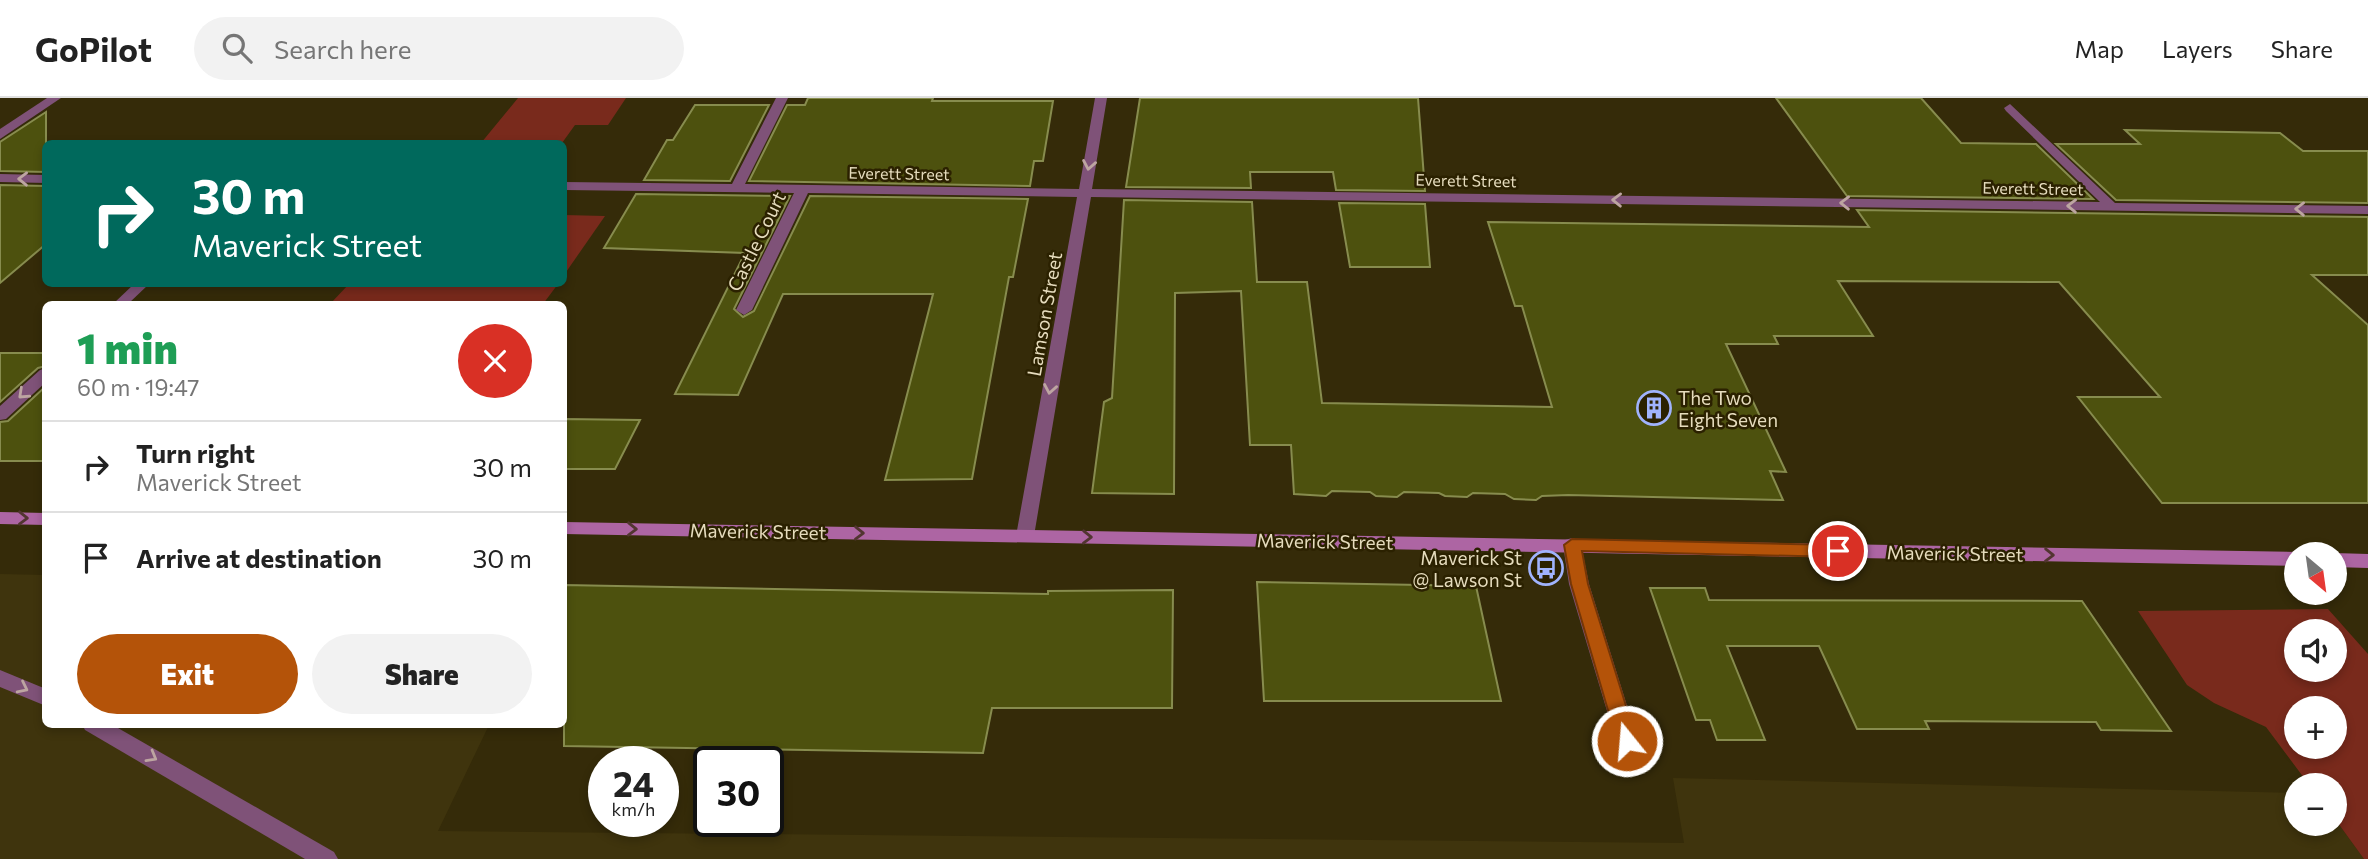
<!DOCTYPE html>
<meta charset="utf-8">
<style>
body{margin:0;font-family:Commissioner,sans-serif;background:#f2f2f2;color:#222;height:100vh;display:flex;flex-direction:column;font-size:26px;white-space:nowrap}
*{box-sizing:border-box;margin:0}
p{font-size:23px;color:#767676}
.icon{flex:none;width:38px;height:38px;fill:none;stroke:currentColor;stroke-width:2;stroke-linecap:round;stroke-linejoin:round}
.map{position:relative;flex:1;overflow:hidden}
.drawer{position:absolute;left:42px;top:203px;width:525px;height:427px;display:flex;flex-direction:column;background:#fff;border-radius:10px;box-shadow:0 4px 10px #0003}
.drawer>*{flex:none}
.top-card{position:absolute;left:42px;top:42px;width:525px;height:147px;border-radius:10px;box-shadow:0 4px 10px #0003;background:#00695c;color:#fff;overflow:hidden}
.needle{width:46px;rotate:151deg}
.buttons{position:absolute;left:2284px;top:444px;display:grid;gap:14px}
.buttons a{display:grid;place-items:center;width:63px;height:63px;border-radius:50%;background:#fff;box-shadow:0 4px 10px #0003;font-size:35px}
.speed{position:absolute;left:588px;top:648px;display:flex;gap:14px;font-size:35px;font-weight:700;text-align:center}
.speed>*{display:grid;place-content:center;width:91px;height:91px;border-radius:50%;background:#fff;box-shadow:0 4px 10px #0003;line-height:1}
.speed small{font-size:18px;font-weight:400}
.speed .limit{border:4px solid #111;border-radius:10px;background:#fff;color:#111}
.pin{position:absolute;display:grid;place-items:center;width:60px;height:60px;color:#fff;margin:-30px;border:4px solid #fff;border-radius:50%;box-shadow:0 2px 7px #0007}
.me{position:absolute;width:77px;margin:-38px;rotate:343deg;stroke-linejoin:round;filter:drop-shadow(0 0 5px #0008)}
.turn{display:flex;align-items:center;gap:24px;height:147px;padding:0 35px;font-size:32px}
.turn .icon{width:91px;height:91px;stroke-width:2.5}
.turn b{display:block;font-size:49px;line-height:60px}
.round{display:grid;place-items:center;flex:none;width:74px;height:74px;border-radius:37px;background:#f2f2f2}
.overview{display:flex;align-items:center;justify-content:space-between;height:119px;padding:0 35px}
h1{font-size:42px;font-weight:800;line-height:52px;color:#1e9e55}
.button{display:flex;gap:14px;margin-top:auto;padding:14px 35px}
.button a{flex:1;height:80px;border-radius:42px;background:#b45309;color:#fff;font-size:28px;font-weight:800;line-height:80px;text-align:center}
.button a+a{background:#f2f2f2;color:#222}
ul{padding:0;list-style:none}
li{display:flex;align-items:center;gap:21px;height:91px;padding:0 35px;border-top:2px solid #e0e0e0}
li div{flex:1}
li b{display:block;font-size:26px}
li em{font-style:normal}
header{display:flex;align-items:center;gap:42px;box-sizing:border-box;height:98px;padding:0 35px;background:#fff;border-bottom:2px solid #e0e0e0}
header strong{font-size:33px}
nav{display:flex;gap:38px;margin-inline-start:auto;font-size:24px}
.search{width:490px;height:63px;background:#f2f2f2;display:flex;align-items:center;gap:18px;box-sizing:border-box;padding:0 24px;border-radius:38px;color:#767676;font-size:26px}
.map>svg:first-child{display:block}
.built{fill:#3f340d}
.green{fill:#792a1c;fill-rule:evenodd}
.building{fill:#4d510e;stroke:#878c4e;stroke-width:2}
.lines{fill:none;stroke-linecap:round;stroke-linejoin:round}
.street{fill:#7f5278;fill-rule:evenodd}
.secondary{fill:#ad65a3;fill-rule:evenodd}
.oneway{stroke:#bda5a1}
.oneway2{stroke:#523531}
.route{fill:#b45309;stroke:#753606;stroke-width:2}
.labels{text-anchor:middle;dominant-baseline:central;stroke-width:5;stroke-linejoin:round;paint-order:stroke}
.far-street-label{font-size:16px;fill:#e6dcbd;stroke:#2b2100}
.street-label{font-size:19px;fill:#e6dcbd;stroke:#2b2100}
.poi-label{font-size:19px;fill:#e6dcbd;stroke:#2b2100;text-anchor:start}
</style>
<header>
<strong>GoPilot</strong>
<div class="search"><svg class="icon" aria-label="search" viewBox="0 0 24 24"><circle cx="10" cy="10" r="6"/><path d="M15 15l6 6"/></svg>Search here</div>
<nav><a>Map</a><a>Layers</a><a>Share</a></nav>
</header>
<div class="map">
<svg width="2368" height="761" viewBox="0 0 2368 761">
<rect width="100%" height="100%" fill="#352b09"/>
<!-- built -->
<path class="built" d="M0 476 45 477 46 626 489 627 438 733 1684 745 1673 680 2296 695V726H2334L2335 721 2364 761H0Z"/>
<!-- green -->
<g class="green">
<path d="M518 0H626L608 27H575L562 45H481Z"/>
<path d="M564 117 605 118 564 177Z"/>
<path d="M349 186H558L543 206H330Z"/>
<path d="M2328 511 2368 556V761H2364L2335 721 2334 688H2310L2266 629 2214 605 2187 587 2138 513ZM2296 534H2334V572H2296ZM2296 611H2334V649H2296Z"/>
</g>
<!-- building -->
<g class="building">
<path d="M808 0H933L932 3H1053L1043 63H1034L1030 88 749 83 787 7H805Z"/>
<path d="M1140 0H1418L1425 93 1336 92 1333 74H1250L1251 90 1126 89Z"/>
<path d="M1776 0H1921L1961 45 2036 46 2093 101 1847 98Z"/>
<path d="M695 7H769L730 83 644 82 667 42H673Z"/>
<path d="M46 14V74L0 73V44Z"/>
<path d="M2125 32 2280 35 2303 53H2368V105L2116 102 2056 46H2140Z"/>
<path d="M0 87 46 88V146L0 185Z"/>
<path d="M636 96 790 98 734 211 743 219 754 213 810 98 1028 101 1013 179H1009L972 381 885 382 933 196H783L738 297 675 296 745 155 604 150Z"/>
<path d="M1124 102 1252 104 1257 184H1307L1322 305 1552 309 1522 208H1515L1488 124 1869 129 1857 112 2368 119V177H2312L2368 227V405H2162L2078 299H2160L2059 184 1838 183 1873 238H1774L1778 246H1726L1786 374 1770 373 1783 402 1568 397 1542 398 1536 402 1514 401 1505 396 1473 395 1467 399 1445 398 1439 395 1404 394 1397 399 1376 398 1370 394 1332 393 1326 398 1294 396 1291 347H1250L1241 193 1175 195 1174 396 1092 395 1104 304 1112 300Z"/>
<path d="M1339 105 1425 106 1430 169H1350Z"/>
<path d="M0 255H46V268L38 270 0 304Z"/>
<path d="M46 288V363H0V324L8 323Z"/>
<path d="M564 321 640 322 615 371H564Z"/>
<path d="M1257 484 1476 488 1501 603H1264Z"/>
<path d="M564 487 1048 496V493L1173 492 1172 610H992L983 655 564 648Z"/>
<path d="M1650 490H1705L1709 502 2082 503 2171 633 2101 632 2096 624 1925 623 1929 631H1857L1819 548H1727L1765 642H1717L1710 622H1696Z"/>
</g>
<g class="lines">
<!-- street -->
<g class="street">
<path d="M47 0H61L0 41V31Z"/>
<path d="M776 0H788L745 86 1079 91 1095 0H1107L1092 91 2100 104 2006 13 2004 10 2010 6 2115 105 2368 108V116L1091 99 1034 438 1025 444 1016 438 1077 99 808 95 752 212 744 217 736 212 794 95 564 92V84L732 86Z"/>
<path d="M0 76 46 77V85L0 84Z"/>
<path d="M134 186H149L128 206H113Z"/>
<path d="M46 270V284L6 321 0 322V308L40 272Z"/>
<path d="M1572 440 1579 442 1581 447 1589 486 1638 643 1635 649 1627 652 1619 649 1616 643 1569 486 1563 447 1565 442Z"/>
<path d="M0 572 46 591V608L0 589Z"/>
<path d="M82 626H111L334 754 338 761H305L85 632Z"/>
</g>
<!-- secondary -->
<g class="secondary">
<path d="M0 414 46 415V427L0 426Z"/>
<path d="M564 424 2296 454 2303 457H2296V468L564 436Z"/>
<path d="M2334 455 2368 456V470L2334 469V457H2329Z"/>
</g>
</g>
<!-- one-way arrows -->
<defs><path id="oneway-chevron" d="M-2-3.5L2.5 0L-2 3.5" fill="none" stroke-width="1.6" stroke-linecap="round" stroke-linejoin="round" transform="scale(1.75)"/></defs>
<g class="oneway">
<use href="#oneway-chevron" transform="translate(1089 67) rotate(100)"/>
<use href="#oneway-chevron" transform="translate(23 81) rotate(-179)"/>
<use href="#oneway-chevron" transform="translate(1617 102) rotate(-179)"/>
<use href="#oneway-chevron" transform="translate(1845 105) rotate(-179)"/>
<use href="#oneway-chevron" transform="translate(2072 108) rotate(-179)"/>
<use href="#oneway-chevron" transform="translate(2300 111) rotate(-179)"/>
<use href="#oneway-chevron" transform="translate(1050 291) rotate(100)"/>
<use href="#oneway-chevron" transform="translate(23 296) rotate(137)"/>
<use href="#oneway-chevron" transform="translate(23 590) rotate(26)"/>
<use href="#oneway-chevron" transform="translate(152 659) rotate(30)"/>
</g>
<g class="oneway2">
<use href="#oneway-chevron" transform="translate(23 420) rotate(1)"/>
<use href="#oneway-chevron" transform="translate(632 431) rotate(1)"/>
<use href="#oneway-chevron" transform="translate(859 435) rotate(1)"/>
<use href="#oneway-chevron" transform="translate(1087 439) rotate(1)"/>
<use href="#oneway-chevron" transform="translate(2049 457) rotate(1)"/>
</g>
<!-- route -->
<path class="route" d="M1572 441 1838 447 1847 453 1838 459 1582 453 1588 486 1637 643 1634 649H1620L1617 643 1571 486 1564 447Z"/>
<!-- icons -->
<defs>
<g id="building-ring" transform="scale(1.75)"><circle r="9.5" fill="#2b2100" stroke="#a0b3fd" stroke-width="1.5"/><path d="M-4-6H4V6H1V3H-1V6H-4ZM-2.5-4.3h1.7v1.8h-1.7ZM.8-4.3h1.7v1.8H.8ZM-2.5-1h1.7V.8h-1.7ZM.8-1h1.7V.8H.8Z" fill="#a0b3fd"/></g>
<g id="bus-ring" transform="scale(1.75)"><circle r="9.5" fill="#2b2100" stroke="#a0b3fd" stroke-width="1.5"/><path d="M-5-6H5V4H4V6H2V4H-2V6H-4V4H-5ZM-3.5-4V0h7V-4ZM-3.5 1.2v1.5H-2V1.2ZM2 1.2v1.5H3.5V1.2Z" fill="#a0b3fd"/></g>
</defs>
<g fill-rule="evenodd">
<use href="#building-ring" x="1654" y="310"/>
<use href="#bus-ring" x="1546" y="470"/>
</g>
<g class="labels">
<!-- far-street labels -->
<g class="far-street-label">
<text transform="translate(899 75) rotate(1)">Everett Street</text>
<text transform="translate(1466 82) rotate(1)">Everett Street</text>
<text transform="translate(2033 90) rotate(1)">Everett Street</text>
</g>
<!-- street labels -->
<g class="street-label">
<text transform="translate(756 143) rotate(-64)">Castle Court</text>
<text transform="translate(1044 216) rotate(-80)">Lamson Street</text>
<text transform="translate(758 433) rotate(1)">Maverick Street</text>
<text transform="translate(1325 443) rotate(1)">Maverick Street</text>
<text transform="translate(1955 455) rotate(1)">Maverick Street</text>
</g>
<!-- poi labels -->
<g class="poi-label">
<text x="1678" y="299">The Two<tspan x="1678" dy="22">Eight Seven</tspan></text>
<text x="1522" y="459" text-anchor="end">Maverick St<tspan x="1522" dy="22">@ Lawson St</tspan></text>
</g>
</g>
</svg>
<div class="buttons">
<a><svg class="needle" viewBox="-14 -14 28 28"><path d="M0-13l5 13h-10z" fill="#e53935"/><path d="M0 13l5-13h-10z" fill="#767676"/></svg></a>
<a><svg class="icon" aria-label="sound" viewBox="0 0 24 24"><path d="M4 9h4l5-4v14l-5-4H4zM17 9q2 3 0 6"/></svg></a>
<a>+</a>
<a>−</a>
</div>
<div class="speed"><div>24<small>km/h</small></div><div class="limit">30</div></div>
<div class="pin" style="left:1838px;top:453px;background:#d93025"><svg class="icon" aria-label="arrive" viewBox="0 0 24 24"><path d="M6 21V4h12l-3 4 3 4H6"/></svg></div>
<svg class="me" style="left:1627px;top:643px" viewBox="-20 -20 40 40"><circle r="17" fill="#b45309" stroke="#fff" stroke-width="3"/><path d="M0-11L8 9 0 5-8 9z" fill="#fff"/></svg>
<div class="top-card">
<div class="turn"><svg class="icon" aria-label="right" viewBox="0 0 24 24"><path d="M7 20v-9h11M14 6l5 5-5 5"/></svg><div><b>30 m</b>Maverick Street</div></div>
</div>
<section class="drawer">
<div class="overview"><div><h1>1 min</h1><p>60 m · 19:47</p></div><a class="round" style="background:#d93025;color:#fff"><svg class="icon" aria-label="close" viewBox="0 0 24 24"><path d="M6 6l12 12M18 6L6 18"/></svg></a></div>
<ul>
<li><svg class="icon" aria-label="right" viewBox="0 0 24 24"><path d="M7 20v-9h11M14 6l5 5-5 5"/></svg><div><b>Turn right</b><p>Maverick Street</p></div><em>30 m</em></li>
<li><svg class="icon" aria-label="arrive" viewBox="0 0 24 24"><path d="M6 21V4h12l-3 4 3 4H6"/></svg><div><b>Arrive at destination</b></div><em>30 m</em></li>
</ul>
<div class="button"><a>Exit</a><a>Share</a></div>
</section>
</div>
